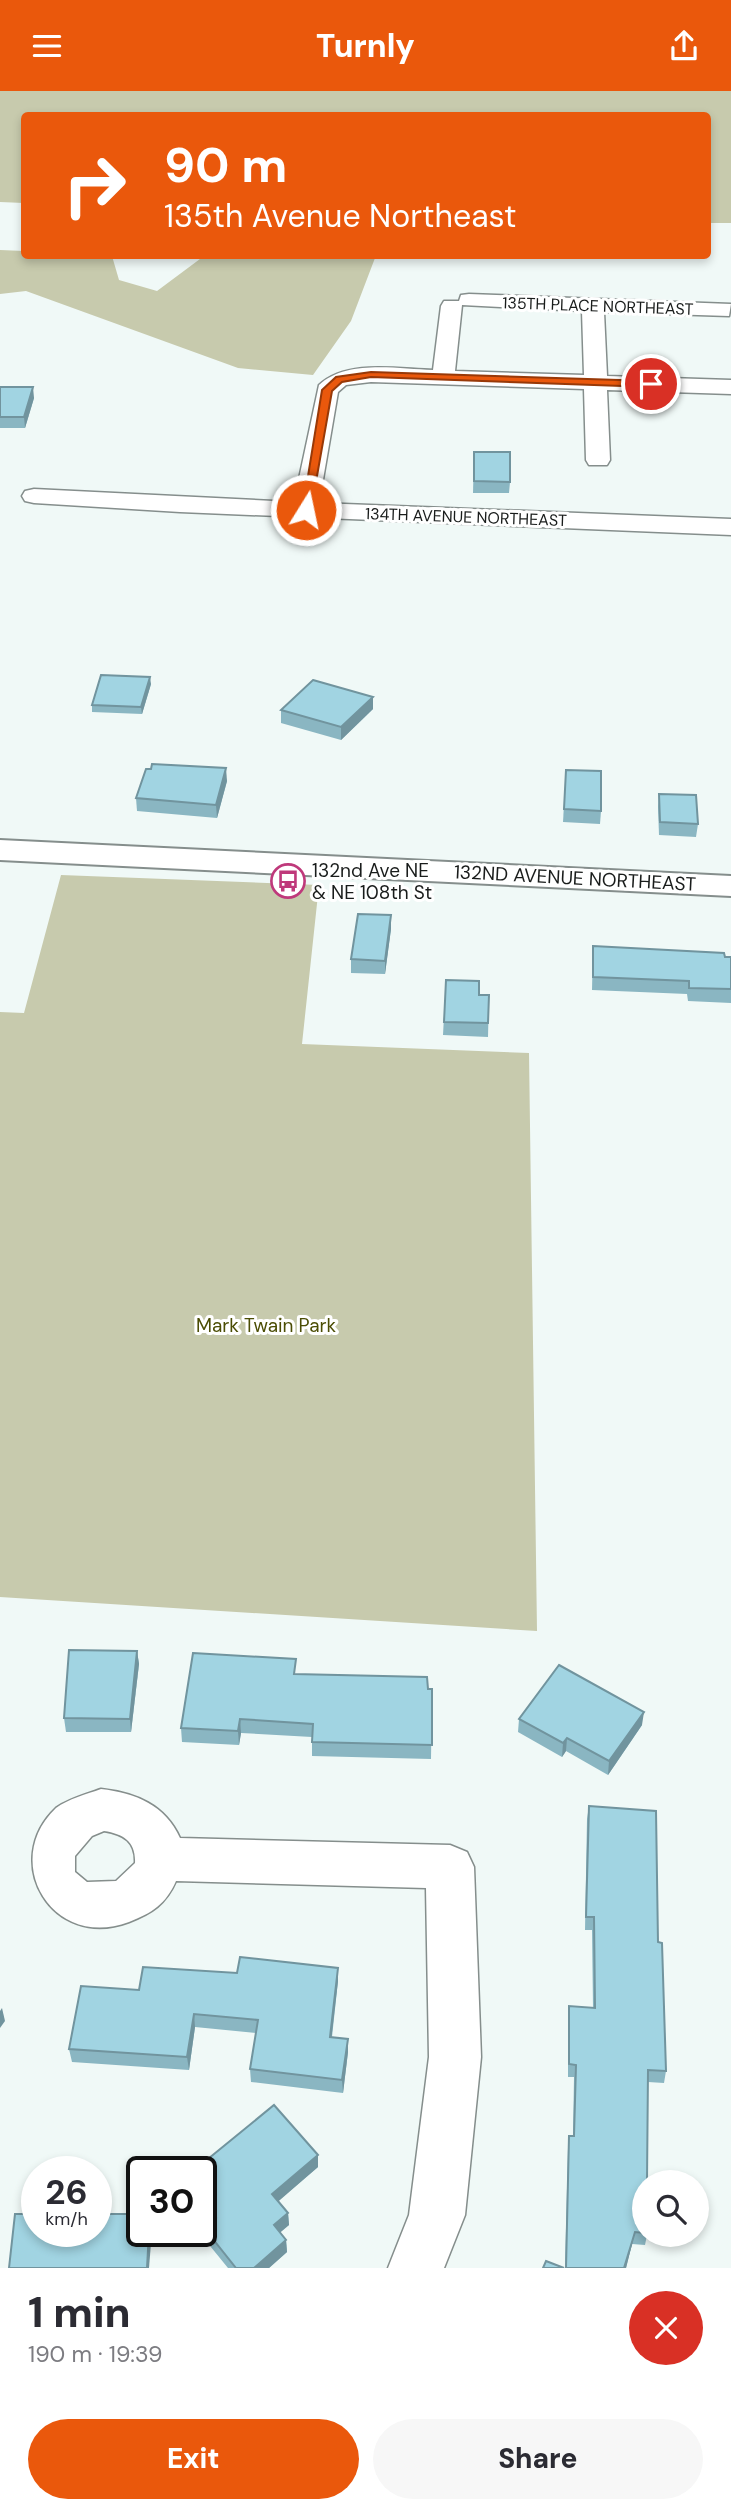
<!DOCTYPE html>
<meta charset="utf-8">
<style>
body{margin:0;font-family:"DM Sans",sans-serif;background:#f7f7f7;color:#2b2b33;height:100vh;display:flex;flex-direction:column;font-size:26px;white-space:nowrap}
*{box-sizing:border-box;margin:0}
p{font-size:23px;color:#7c7c81}
.icon{flex:none;width:38px;height:38px;fill:none;stroke:currentColor;stroke-width:2;stroke-linecap:round;stroke-linejoin:round}
.map{position:relative;height:2177px;overflow:hidden}
.drawer{display:flex;flex-direction:column;background:#fff;flex:1}
.drawer>*{flex:none}
.top-card{position:absolute;left:21px;top:21px;width:690px;height:147px;border-radius:7px;box-shadow:0 4px 10px #0003;background:#ea580c;color:#fff;overflow:hidden}
.controls{position:absolute;left:632px;top:2079px;display:grid;gap:14px}
.controls a{display:grid;place-items:center;width:77px;height:77px;border-radius:50%;background:#fff;box-shadow:0 4px 10px #0003;font-size:35px}
.speed{position:absolute;left:21px;top:2065px;display:flex;gap:14px;font-size:35px;font-weight:700;text-align:center}
.speed>*{display:grid;place-content:center;width:91px;height:91px;border-radius:50%;background:#fff;box-shadow:0 4px 10px #0003;line-height:1}
.speed small{font-size:18px;font-weight:400}
.speed .limit{border:4px solid #111;border-radius:10px;background:#fff;color:#111}
.pin{position:absolute;display:grid;place-items:center;width:60px;height:60px;color:#fff;margin:-30px;border:4px solid #fff;border-radius:50%;box-shadow:0 2px 7px #0007}
.me{position:absolute;width:77px;margin:-38px;rotate:10deg;stroke-linejoin:round;filter:drop-shadow(0 0 5px #0008)}
.turn{display:flex;align-items:center;gap:24px;height:147px;padding:0 28px;font-size:32px}
.turn .icon{width:91px;height:91px;stroke-width:2.5}
.turn b{display:block;font-size:49px;line-height:60px}
.round{display:grid;place-items:center;flex:none;width:74px;height:74px;border-radius:37px;background:#f7f7f7}
.summary{display:flex;align-items:center;justify-content:space-between;height:119px;padding:0 28px}
h1{font-size:42px;font-weight:800;line-height:52px}
.action{display:flex;gap:14px;margin-top:auto;padding:14px 28px}
.action a{flex:1;height:80px;border-radius:42px;background:#ea580c;color:#fff;font-size:28px;font-weight:800;line-height:80px;text-align:center}
.action a+a{background:#f7f7f7;color:#2b2b33}
header{display:flex;justify-content:space-between;align-items:center;height:91px;padding:0 28px;background:#ea580c;color:#fff;font-size:32px;font-weight:800}
.map>svg:first-child{display:block}
.green{fill:#c7caad}
.lines{fill:none;stroke-linecap:round;stroke-linejoin:round}
.minor-casing{stroke:#858e8c;stroke-width:3}
.tertiary-casing{stroke:#858e8c;stroke-width:4}
.minor{fill:#fff;fill-rule:evenodd}
.tertiary{fill:#fff;fill-rule:evenodd}
.wall{fill:#8ab6c2}
.shaded-wall{fill:#71949e}
.building{fill:#a1d4e2;stroke:#71949e;stroke-width:2}
.route{fill:#ea580c;stroke:#983908;stroke-width:2}
.labels{text-anchor:middle;dominant-baseline:central;stroke-width:6;stroke-linejoin:round;paint-order:stroke}
.far-street-label{font-size:16px;fill:#191c1b;stroke:#fff}
.poi-label{font-size:19px;fill:#191c1b;stroke:#fff;text-anchor:start}
.street-label{font-size:19px;fill:#191c1b;stroke:#fff}
.park-label{font-size:19px;fill:#4b4d04;stroke:#fff}
</style>
<header><svg class="icon" aria-label="menu" viewBox="0 0 24 24"><path d="M4 6h16M4 12h16M4 18h16"/></svg>Turnly<svg class="icon" aria-label="share" viewBox="0 0 24 24"><path d="M12 15V3M7 8l5-5 5 5M5 13v7h14v-7"/></svg></header>
<div class="map">
<svg width="731" height="2177" viewBox="0 0 731 2177">
<rect width="100%" height="100%" fill="#f0f9f7"/>
<!-- green -->
<g class="green">
<path d="M0 0H731V132H707V24H24V112L0 111Z"/>
<path d="M0 159 24 160V164L112 165 119 189 157 200 204 165 375 167 351 230 313 284 238 277 26 200 0 203Z"/>
<path d="M61 784 319 794 302 953 529 962 537 1540 0 1506V921L24 922Z"/>
</g>
<g class="lines">
<!-- minor casing -->
<g class="minor-casing">
<g id="minor">
<path d="M469 203 731 213 729 225 604 221 607 285 731 289V303L607 299 610 369 607 374H589L586 369 584 298 371 291 346 294 338 301 319 412 731 428V444L180 421 34 412 25 410 22 405 25 400 34 398 294 411 319 294C347 268 397 278 433 279L441 215 444 210H459L461 204ZM462 214 582 220 584 284 455 280Z"/>
<path d="M101 1698C136 1702 165 1714 180 1747L450 1754 467 1761 474 1776 481 1966 465 2124 444 2177H388L409 2124 429 1966 426 1797 176 1790C166 1813 152 1822 129 1831 52 1860 0 1770 56 1717 68 1708 87 1703 101 1698ZM104 1740C124 1743 136 1751 135 1772L116 1790 87 1791 75 1781V1765L92 1745Z"/>
</g>
</g>
<!-- tertiary casing -->
<g class="tertiary-casing">
<path id="tertiary" d="M0 749 731 785V805L0 769Z"/>
</g>
<!-- minor -->
<use href="#minor" class="minor"/>
<!-- tertiary -->
<use href="#tertiary" class="tertiary"/>
</g>
<!-- wall -->
<g class="wall">
<path d="M0 296 34 307 25 337H0Z"/>
<path d="M474 361 510 391 509 402H473Z"/>
<path d="M151 593 142 623 92 621V614Z"/>
<path d="M373 618 341 649 281 632V619Z"/>
<path d="M566 679 601 720 600 733 563 731Z"/>
<path d="M227 690 217 727 137 720 136 707Z"/>
<path d="M659 703 698 733 696 746 659 744 658 716Z"/>
<path d="M391 838 385 883 351 882V868Z"/>
<path d="M593 855 731 866V912L688 910 687 903 592 899Z"/>
<path d="M446 889 479 904H489L488 946 443 944Z"/>
<path d="M137 1560 139 1573 131 1641H66L64 1627Z"/>
<path d="M428 1598H432L431 1668 312 1665V1646L241 1642 239 1654 182 1651 181 1637Z"/>
<path d="M519 1628 642 1634 608 1684 566 1660 562 1666 518 1641Z"/>
<path d="M589 1715 658 1851 666 1980 664 1992 648 1991 644 2091V2144H647L645 2154 632 2153 626 2177H565L568 2057 569 2045H573L574 1986H568V1928L569 1915 593 1917 592 1839H585L587 1728Z"/>
<path d="M338 1877V1890L332 1946 348 1948V1961L343 2002 251 1991 250 1978 256 1942 195 1936 189 1979 72 1971 69 1958 139 1899 237 1882Z"/>
<path d="M318 2076 278 2110 288 2122 289 2134 280 2141 286 2149 287 2161 269 2177H228L206 2150 205 2138 211 2132 201 2119V2081Z"/>
</g>
<!-- shaded-wall -->
<g class="shaded-wall">
<path d="M33 296 34 307 25 337 24 326Z"/>
<path d="M150 586 151 593 142 623 141 616Z"/>
<path d="M373 606V618L341 649V636Z"/>
<path d="M226 677 227 690 217 727 216 714Z"/>
<path d="M391 824V838L385 883V870Z"/>
<path d="M137 1560 139 1573 131 1641 130 1628Z"/>
<path d="M644 1621 642 1634 608 1684 609 1670Z"/>
<path d="M240 1628 241 1642 239 1654 238 1640Z"/>
<path d="M567 1647 566 1660 562 1666 563 1652Z"/>
<path d="M338 1877V1890L330 1959V1946Z"/>
<path d="M2 1917 5 1930 0 1937V1920Z"/>
<path d="M194 1923 195 1936 189 1979 187 1966Z"/>
<path d="M348 1948V1961L343 2002 342 1989Z"/>
<path d="M318 2064V2076L273 2115 272 2103Z"/>
<path d="M288 2122 289 2134 275 2146 274 2134Z"/>
<path d="M149 2140H152L149 2177H147Z"/>
<path d="M635 2141 626 2177H624Z"/>
<path d="M286 2149 287 2161 269 2177H254Z"/>
</g>
<!-- building -->
<g class="building">
<path d="M0 296H33L24 326H0Z"/>
<path d="M474 361H510V391L474 390Z"/>
<path d="M101 584 150 586 141 616 92 614Z"/>
<path d="M313 589 373 606 341 636 281 619Z"/>
<path d="M152 673 226 677 216 714 136 707 146 678H151Z"/>
<path d="M566 679 601 680V720L564 718Z"/>
<path d="M659 703 696 704 698 733 660 731Z"/>
<path d="M358 823 391 824 385 870 351 868Z"/>
<path d="M593 855 724 862 725 866H731V898L689 897V890L593 886Z"/>
<path d="M446 889 479 890V904H489L488 932 444 931Z"/>
<path d="M69 1559 137 1560 130 1628 64 1627Z"/>
<path d="M193 1562 296 1568 294 1583 427 1586 428 1598H432V1654L312 1651 313 1633 240 1628 238 1640 181 1637Z"/>
<path d="M559 1574 644 1621 609 1670 567 1647 563 1652 519 1628Z"/>
<path d="M589 1715 656 1720 658 1851 662 1852 666 1980 648 1979 647 2091H644V2142L635 2141 624 2177H566L569 2045H574L576 1974 569 1973V1915L595 1917 594 1826H586Z"/>
<path d="M240 1866 338 1877 330 1946 348 1948 342 1989 250 1978 258 1929 194 1923 187 1966 69 1958 81 1895 139 1899 143 1876 237 1882Z"/>
<path d="M274 2014 318 2064 272 2103 288 2122 274 2134 286 2149 254 2177H236L205 2138 216 2127 201 2108V2081H192Z"/>
<path d="M15 2123H37V2140H96V2123H142V2140H149L147 2177H9Z"/>
<path d="M546 2170 564 2177H543Z"/>
</g>
<!-- route -->
<path class="route" d="M371 281 651 290 656 293 651 296 371 286 342 291 332 300 311 419 302 422 322 299 336 286Z"/>
<!-- icons -->
<defs>
<g id="bus-ring" transform="scale(1.75)"><circle r="9.5" fill="#fff" stroke="#bf397b" stroke-width="1.5"/><path d="M-5-6H5V4H4V6H2V4H-2V6H-4V4H-5ZM-3.5-4V0h7V-4ZM-3.5 1.2v1.5H-2V1.2ZM2 1.2v1.5H3.5V1.2Z" fill="#bf397b"/></g>
</defs>
<g fill-rule="evenodd">
<use href="#bus-ring" x="288" y="790"/>
</g>
<g class="labels">
<!-- far-street labels -->
<g class="far-street-label">
<text transform="translate(598 215) rotate(2)">135TH PLACE NORTHEAST</text>
<text transform="translate(466 426) rotate(2)">134TH AVENUE NORTHEAST</text>
</g>
<!-- poi labels -->
<g class="poi-label">
<text x="312" y="779">132nd Ave NE<tspan x="312" dy="22">&amp; NE 108th St</tspan></text>
</g>
<!-- street labels -->
<g class="street-label">
<text transform="translate(575 787) rotate(3)">132ND AVENUE NORTHEAST</text>
</g>
<!-- park labels -->
<g class="park-label">
<text x="266" y="1234">Mark Twain Park</text>
</g>
</g>
</svg>
<div class="controls">
<a><svg class="icon" aria-label="search" viewBox="0 0 24 24"><circle cx="10" cy="10" r="6"/><path d="M15 15l6 6"/></svg></a>
</div>
<div class="speed"><div>26<small>km/h</small></div><div class="limit">30</div></div>
<div class="pin" style="left:651px;top:293px;background:#d93025"><svg class="icon" aria-label="arrive" viewBox="0 0 24 24"><path d="M6 21V4h12l-3 4 3 4H6"/></svg></div>
<svg class="me" style="left:306px;top:419px" viewBox="-20 -20 40 40"><circle r="17" fill="#ea580c" stroke="#fff" stroke-width="3"/><path d="M0-11L8 9 0 5-8 9z" fill="#fff"/></svg>
<div class="top-card">
<div class="turn"><svg class="icon" aria-label="right" viewBox="0 0 24 24"><path d="M7 20v-9h11M14 6l5 5-5 5"/></svg><div><b>90 m</b>135th Avenue Northeast</div></div>
</div>
</div>
<section class="drawer">
<div class="summary"><div><h1>1 min</h1><p>190 m · 19:39</p></div><a class="round" style="background:#d93025;color:#fff"><svg class="icon" aria-label="close" viewBox="0 0 24 24"><path d="M6 6l12 12M18 6L6 18"/></svg></a></div>
<div class="action"><a>Exit</a><a>Share</a></div>
</section>
